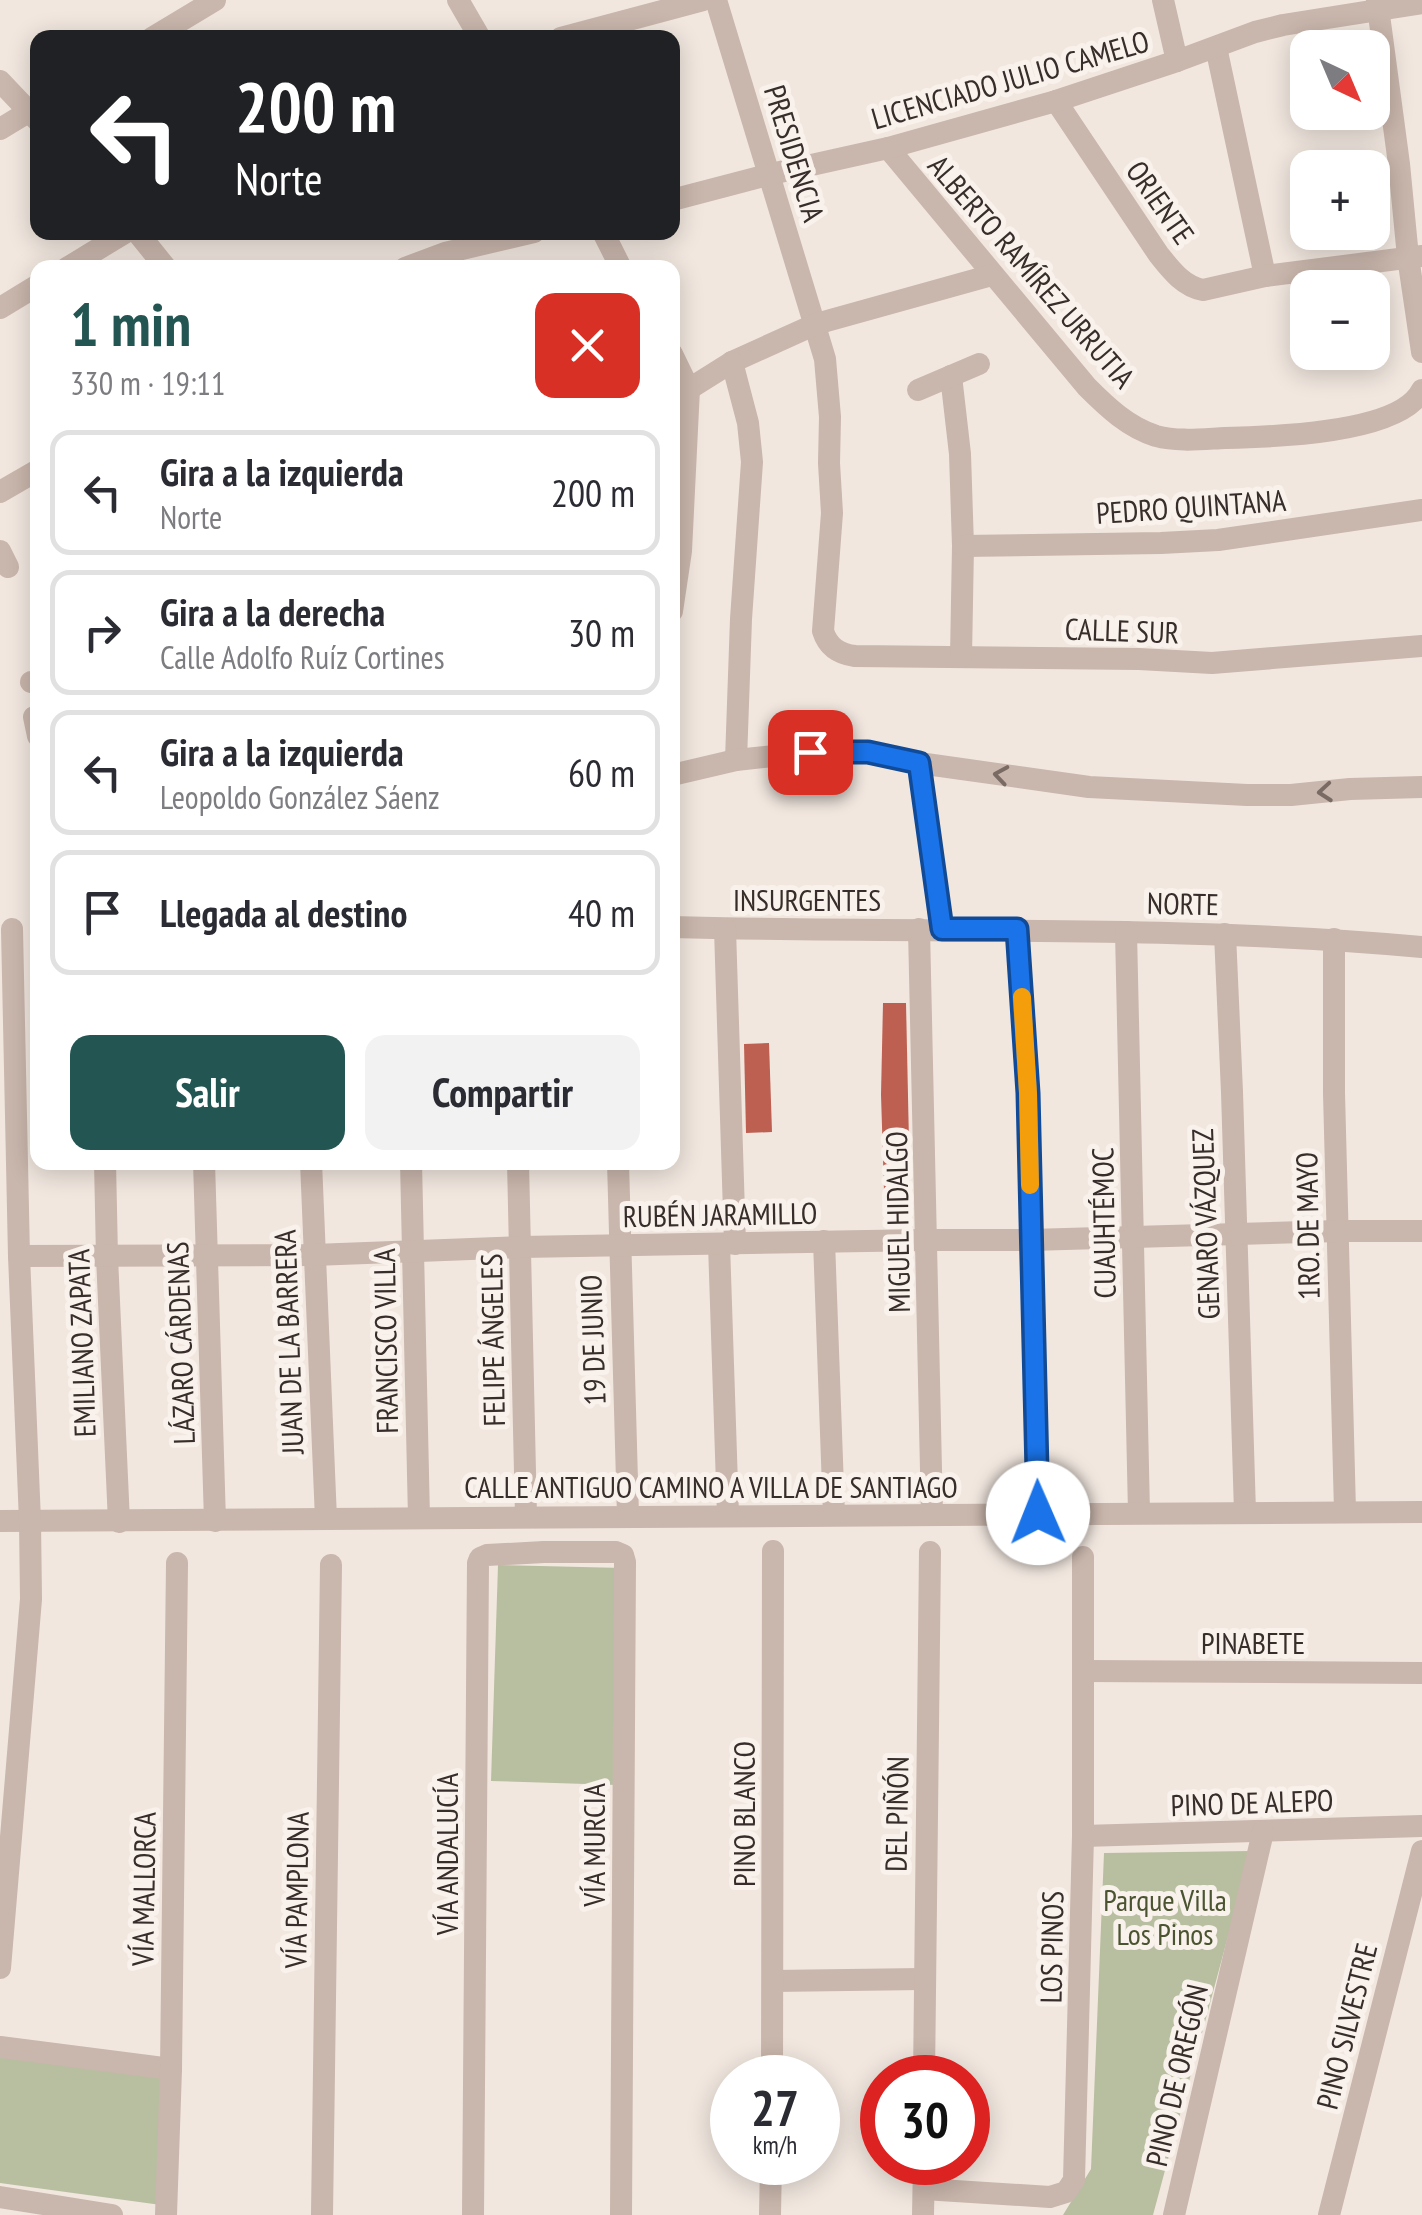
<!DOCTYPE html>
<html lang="es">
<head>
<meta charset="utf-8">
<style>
	:root { --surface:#fff; --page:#f2f2f3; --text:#2b2b33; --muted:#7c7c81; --line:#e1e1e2; --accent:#235653 }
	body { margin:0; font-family:"PT Sans Narrow",sans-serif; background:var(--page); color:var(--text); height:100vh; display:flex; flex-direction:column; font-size:38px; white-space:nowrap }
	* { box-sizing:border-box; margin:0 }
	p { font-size:32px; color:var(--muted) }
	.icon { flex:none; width:55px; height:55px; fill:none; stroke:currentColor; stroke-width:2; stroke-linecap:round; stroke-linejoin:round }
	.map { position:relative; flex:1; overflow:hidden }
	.drawer { position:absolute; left:30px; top:260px; width:650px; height:910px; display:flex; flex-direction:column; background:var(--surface); border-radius:20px; box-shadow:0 5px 25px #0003 }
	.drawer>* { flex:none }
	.hud { position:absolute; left:30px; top:30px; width:650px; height:210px; border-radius:20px; box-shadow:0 5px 25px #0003; background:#202124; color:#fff; overflow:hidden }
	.needle { width:65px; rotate:136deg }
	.controls { position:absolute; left:1290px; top:30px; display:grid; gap:20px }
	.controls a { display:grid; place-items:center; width:100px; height:100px; border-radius:20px; background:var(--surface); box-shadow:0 5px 25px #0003; font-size:50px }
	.speed { position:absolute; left:710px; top:2055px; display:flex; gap:20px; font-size:50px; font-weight:700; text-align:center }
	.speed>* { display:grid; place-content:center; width:130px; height:130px; border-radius:50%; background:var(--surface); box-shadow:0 5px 25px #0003; line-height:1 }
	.speed small { font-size:25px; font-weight:400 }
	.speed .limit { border:15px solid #d22; background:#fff; color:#111 }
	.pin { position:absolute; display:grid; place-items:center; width:85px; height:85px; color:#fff; margin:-42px; border-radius:20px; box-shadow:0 5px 15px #0006 }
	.me { position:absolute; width:110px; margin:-55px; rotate:359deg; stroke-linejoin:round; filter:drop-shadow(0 0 8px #0008) }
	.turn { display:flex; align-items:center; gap:35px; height:210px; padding:0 40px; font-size:45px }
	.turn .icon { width:130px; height:130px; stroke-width:2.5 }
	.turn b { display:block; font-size:70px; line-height:85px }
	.round { display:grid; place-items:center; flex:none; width:105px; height:105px; border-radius:20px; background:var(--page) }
	.summary { display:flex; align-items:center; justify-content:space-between; height:170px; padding:0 40px }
	h1 { font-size:60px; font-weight:800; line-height:75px; color:var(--accent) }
	.primary-button { display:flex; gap:20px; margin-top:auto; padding:20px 40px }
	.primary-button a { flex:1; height:115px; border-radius:20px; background:var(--accent); color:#fff; font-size:40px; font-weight:800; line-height:115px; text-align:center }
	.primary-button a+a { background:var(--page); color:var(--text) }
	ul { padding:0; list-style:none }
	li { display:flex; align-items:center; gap:30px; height:125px; margin:0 20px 15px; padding:0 20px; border:5px solid var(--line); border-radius:20px }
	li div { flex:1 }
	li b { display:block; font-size:38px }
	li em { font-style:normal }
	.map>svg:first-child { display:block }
	.green { fill:#b8bfa0 }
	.building { fill:#bd5f51 }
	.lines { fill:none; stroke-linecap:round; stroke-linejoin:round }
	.minor { stroke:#c9b6ac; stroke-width:22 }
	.oneway { stroke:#796b64 }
	.route-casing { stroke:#114b97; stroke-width:25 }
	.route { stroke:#1a73e8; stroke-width:18 }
	.slow { stroke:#f59e0b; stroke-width:18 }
	.labels { text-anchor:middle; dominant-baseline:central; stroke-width:10; stroke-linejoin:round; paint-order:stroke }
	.street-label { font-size:30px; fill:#372d2a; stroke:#f9f1eb }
	.park-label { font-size:30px; fill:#4b5430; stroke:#f9f1eb }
</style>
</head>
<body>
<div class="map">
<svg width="1422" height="2215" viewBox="0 0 1422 2215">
	<rect width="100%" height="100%" fill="#f1e7df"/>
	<g class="green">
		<path d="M498,1565L624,1568L617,1785L491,1781Z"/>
		<path d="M1251,1851L1153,2215H1063L1091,2169L1104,1853Z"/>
		<path d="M0,2054L167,2073L161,2205L0,2183Z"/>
	</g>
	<g class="building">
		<path d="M883,1003H906L910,1189L884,1191L881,1095Z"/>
		<path d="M769,1043L772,1132L746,1133L744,1044Z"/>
	</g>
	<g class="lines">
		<g class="minor">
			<path d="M458,0L480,38"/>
			<path d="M716,0L825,359L830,417L829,463L832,513L823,631C828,647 839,654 855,656L1139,659L1212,663L1422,646"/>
			<path d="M1163,0L1177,61"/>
			<path d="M1377,0L1399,164L1408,257L1422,352"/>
			<path d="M152,38L215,0"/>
			<path d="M561,38L703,0"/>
			<path d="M1216,47L1265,276"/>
			<path d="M0,81L38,121"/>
			<path d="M1056,101L1159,255C1171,270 1183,286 1203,290L1265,276L1422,256"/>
			<path d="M0,129L38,106"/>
			<path d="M888,148L1087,387C1108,408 1128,427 1156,436C1178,442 1203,439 1225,438C1270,437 1400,434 1422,390"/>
			<path d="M672,200L771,174L888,148L1056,101L1177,61L1255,32L1283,25L1422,3"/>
			<path d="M137,232L166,268"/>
			<path d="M603,232L621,268"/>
			<path d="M67,268L126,232"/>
			<path d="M405,268L445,253L534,232"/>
			<path d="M0,308L38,285"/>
			<path d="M672,354L689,389L732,362L816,324L992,275"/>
			<path d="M732,362L748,423L752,462L741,619L736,760"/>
			<path d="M951,376L960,454L963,546L961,657"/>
			<path d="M918,390L979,364"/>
			<path d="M0,492L38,470"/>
			<path d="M963,546L1161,543L1218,540L1422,510"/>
			<path d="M0,551L8,567"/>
			<path d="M672,611L681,551L689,389"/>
			<path d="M31,682L38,683"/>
			<path d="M34,717L38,736"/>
			<path d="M919,763L941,929"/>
			<path d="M672,775L736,760L810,752H868L919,763L1089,787L1247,795H1291L1350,789L1422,787"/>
			<path d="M672,927C923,934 1173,924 1422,947"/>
			<path d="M725,929L735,1244"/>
			<path d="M919,929L932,1515"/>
			<path d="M1017,929L1028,1093L1038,1513"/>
			<path d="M1126,932L1139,1512"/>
			<path d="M1225,934L1232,1092L1245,1512"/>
			<path d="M1334,939V1093L1345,1511"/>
			<path d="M105,1162L107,1257L119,1522"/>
			<path d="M204,1162L215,1521"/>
			<path d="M311,1162L326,1519"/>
			<path d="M411,1162L419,1518"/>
			<path d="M518,1162L526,1517"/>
			<path d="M618,1162L628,1516"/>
			<path d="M824,1241L834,1515"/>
			<path d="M719,1244L728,1515"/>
			<path d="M19,1256L314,1255L521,1247L927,1240H1031L1337,1231H1422"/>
			<path d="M0,1521L1422,1512"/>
			<path d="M1084,1671L1422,1673"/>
			<path d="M1083,1836L1422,1826"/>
			<path d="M0,1968L31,1599L30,1521L19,1256L12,929"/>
			<path d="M773,1981L923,1979"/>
			<path d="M0,2047L171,2069"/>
			<path d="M772,2078L773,1551"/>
			<path d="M924,2078L930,1552"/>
			<path d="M924,2189L1050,2197L1066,2192L1074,2180L1083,1836V1557"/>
			<path d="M0,2197L112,2215"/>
			<path d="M166,2215L171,2069L177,1563"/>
			<path d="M322,2215L331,1565"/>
			<path d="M473,2215L478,1563L480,1558L487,1555L544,1552H616L623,1555L625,1562L621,2215"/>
			<path d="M770,2215L771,2162"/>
			<path d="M923,2215L924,2162"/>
			<path d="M1174,2215L1263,1832"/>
			<path d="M1329,2215L1422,1851"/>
		</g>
	</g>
	<defs><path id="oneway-chevron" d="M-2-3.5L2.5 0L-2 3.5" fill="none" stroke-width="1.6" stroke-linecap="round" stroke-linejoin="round" transform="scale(2.5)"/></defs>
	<g class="oneway">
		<use href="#oneway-chevron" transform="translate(1001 775) rotate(-171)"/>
		<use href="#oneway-chevron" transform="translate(1325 792) rotate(175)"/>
	</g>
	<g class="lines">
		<g class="route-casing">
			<path id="route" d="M810,752H868L919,763L942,929H1017L1028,1093L1038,1513"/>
		</g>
		<use href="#route" class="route"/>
		<path class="slow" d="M1022,997L1028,1093L1030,1185"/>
	</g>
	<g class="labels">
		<g class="street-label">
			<text transform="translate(1010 79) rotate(-16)">LICENCIADO JULIO CAMELO</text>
			<text transform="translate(795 153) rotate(73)">PRESIDENCIA</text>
			<text transform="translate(1161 202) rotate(55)">ORIENTE</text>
			<text transform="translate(1032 271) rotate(49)">ALBERTO RAMÍREZ URRUTIA</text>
			<text transform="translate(1191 506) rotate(-4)">PEDRO QUINTANA</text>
			<text transform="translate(1122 630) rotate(2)">CALLE SUR</text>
			<text x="807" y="899">INSURGENTES</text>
			<text transform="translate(1183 903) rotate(1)">NORTE</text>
			<text transform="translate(720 1214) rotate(-1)">RUBÉN JARAMILLO</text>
			<text transform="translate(897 1222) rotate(-91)">MIGUEL HIDALGO</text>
			<text transform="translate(1103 1223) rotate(-91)">CUAUHTÉMOC</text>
			<text transform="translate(1205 1224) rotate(-92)">GENARO VÁZQUEZ</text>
			<text transform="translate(1307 1226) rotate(-91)">1RO. DE MAYO</text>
			<text transform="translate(492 1340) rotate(-91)">FELIPE ÁNGELES</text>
			<text transform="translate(592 1340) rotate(-92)">19 DE JUNIO</text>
			<text transform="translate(385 1341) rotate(-91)">FRANCISCO VILLA</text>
			<text transform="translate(288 1342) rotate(-92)">JUAN DE LA BARRERA</text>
			<text transform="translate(81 1343) rotate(-92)">EMILIANO ZAPATA</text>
			<text transform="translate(180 1343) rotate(-92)">LÁZARO CÁRDENAS</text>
			<text x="711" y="1486">CALLE ANTIGUO CAMINO A VILLA DE SANTIAGO</text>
			<text x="1253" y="1642">PINABETE</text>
			<text transform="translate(1252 1802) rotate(-2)">PINO DE ALEPO</text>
			<text transform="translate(743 1814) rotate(-90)">PINO BLANCO</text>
			<text transform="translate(896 1814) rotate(-89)">DEL PIÑÓN</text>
			<text transform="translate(593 1845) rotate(-90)">VÍA MURCIA</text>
			<text transform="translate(446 1854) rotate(-90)">VÍA ANDALUCÍA</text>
			<text transform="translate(143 1889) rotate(-89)">VÍA MALLORCA</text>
			<text transform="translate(296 1890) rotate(-89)">VÍA PAMPLONA</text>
			<text transform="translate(1051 1947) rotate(-89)">LOS PINOS</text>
			<text transform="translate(1346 2026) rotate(-76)">PINO SILVESTRE</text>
			<text transform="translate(1176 2075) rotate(-77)">PINO DE OREGÓN</text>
		</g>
		<g class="park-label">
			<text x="1165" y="1899">Parque Villa<tspan x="1165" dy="34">Los Pinos</tspan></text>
		</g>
	</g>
</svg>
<div class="controls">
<a><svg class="needle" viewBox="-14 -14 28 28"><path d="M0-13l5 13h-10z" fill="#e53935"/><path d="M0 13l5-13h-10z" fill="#7c7c81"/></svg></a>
<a>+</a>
<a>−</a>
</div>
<div class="speed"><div>27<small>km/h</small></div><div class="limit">30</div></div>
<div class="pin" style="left:810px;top:752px;background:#d93025"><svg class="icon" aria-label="arrive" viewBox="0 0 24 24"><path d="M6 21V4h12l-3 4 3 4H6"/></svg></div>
<svg class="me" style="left:1038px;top:1513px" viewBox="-20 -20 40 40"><circle r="19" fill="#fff"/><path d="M0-13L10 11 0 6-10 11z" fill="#1a73e8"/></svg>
<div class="hud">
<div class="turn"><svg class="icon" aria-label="left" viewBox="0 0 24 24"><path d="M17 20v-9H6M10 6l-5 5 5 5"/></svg><div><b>200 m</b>Norte</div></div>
</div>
<section class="drawer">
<div class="summary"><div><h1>1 min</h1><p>330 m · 19:11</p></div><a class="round" style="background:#d93025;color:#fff"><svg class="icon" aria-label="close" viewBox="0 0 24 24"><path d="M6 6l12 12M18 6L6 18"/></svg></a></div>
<ul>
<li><svg class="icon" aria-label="left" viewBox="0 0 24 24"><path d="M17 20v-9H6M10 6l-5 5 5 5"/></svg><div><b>Gira a la izquierda</b><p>Norte</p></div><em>200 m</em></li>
<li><svg class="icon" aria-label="right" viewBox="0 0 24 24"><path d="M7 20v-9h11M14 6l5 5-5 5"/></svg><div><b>Gira a la derecha</b><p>Calle Adolfo Ruíz Cortines</p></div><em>30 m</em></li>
<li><svg class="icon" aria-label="left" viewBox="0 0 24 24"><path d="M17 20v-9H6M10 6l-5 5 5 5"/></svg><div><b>Gira a la izquierda</b><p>Leopoldo González Sáenz</p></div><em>60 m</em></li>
<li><svg class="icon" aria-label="arrive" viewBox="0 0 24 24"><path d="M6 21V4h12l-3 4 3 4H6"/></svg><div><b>Llegada al destino</b></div><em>40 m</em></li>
</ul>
<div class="primary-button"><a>Salir</a><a>Compartir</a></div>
</section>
</div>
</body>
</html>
